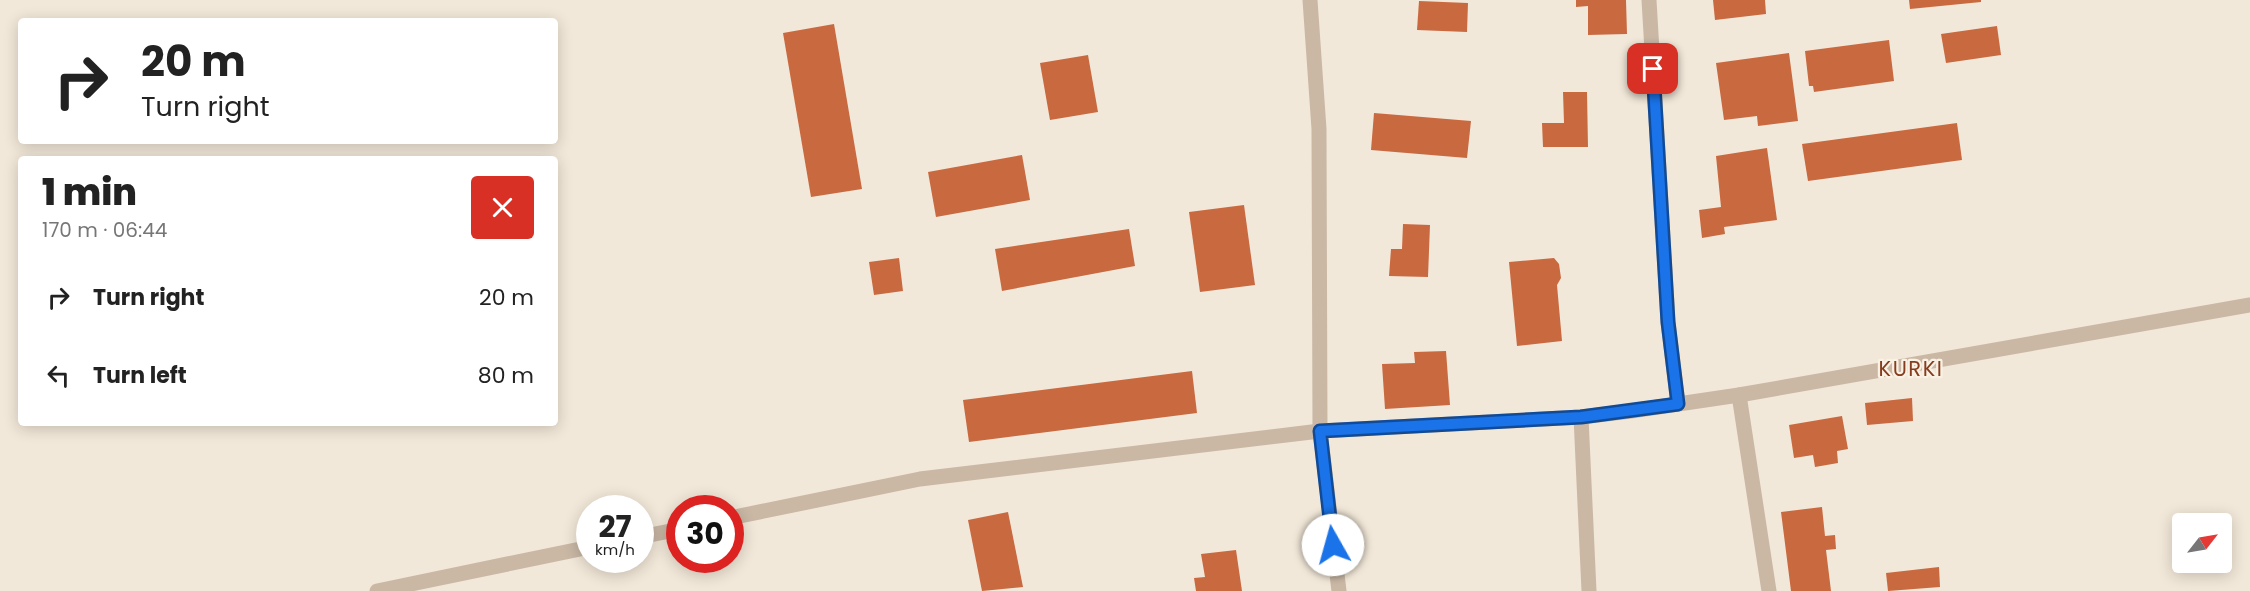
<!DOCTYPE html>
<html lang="en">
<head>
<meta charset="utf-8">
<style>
	:root { --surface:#fff; --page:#f6f6f6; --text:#222; --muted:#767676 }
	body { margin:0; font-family:Poppins,sans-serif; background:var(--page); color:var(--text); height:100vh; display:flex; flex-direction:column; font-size:22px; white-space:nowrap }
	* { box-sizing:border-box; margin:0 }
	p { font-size:20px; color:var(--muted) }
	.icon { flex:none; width:33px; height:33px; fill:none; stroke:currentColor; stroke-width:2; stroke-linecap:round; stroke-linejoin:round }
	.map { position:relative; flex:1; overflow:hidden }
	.drawer { position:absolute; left:18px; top:156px; width:540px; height:270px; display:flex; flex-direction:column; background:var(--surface); border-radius:6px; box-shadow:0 3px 15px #0003 }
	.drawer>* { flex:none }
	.top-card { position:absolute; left:18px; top:18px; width:540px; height:126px; border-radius:6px; box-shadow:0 3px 15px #0003; background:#fff; color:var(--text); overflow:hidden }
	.needle { width:39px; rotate:59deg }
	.buttons { position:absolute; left:2172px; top:513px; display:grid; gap:12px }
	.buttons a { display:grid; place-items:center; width:60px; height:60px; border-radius:6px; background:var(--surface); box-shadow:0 3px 15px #0003; font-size:30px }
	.speed { position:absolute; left:576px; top:495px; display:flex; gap:12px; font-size:30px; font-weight:700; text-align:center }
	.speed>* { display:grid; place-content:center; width:78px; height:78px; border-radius:50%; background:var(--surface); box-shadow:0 3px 15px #0003; line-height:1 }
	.speed small { font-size:15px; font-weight:400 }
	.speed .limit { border:9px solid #d22; background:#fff; color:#111 }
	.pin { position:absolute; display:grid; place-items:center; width:51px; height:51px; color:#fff; margin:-26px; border-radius:12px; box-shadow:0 3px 9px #0006 }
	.me { position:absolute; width:66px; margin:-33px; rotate:353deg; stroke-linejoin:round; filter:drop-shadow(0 0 4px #0008) }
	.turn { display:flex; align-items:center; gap:21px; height:126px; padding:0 24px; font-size:27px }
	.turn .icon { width:78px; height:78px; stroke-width:2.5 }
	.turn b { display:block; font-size:42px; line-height:51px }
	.round { display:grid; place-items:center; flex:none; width:63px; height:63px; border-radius:6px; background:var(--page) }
	.head { display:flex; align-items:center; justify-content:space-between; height:102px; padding:0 24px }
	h1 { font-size:36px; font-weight:800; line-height:45px }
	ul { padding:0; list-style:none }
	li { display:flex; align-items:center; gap:18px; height:78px; padding:0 24px }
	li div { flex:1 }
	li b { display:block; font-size:22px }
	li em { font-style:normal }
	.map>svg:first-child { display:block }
	.building { fill:#c96940 }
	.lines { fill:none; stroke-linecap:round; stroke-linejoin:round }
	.minor { stroke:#cab8a5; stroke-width:15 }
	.tertiary { stroke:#cab8a5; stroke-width:15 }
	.route-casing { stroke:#114b97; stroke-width:15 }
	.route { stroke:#1a73e8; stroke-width:10 }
	.labels { text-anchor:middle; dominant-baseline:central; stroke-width:4.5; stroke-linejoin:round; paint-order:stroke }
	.quarter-label { font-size:21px; letter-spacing:1.5px; fill:#863c1e; stroke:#faf1e5 }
</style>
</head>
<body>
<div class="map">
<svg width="2250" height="591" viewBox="0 0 2250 591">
	<rect width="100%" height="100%" fill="#f2e8d9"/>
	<g class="building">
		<path d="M1576,0H1626L1627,34L1588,35V6L1576,7Z"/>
		<path d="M1713,0H1765L1766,14L1715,20Z"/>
		<path d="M1909,0H1981V2L1910,9Z"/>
		<path d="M1419,1L1468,3L1467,32L1417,30Z"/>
		<path d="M834,24L862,189L811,197L783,33Z"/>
		<path d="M1997,26L2001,55L1946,63L1941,34Z"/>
		<path d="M1889,40L1894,81L1814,92L1813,86H1809L1805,51Z"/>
		<path d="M1789,53L1798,121L1758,126L1757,116L1724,120L1716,63Z"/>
		<path d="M1088,55L1098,112L1050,120L1040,63Z"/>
		<path d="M1563,92H1587L1588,147H1543L1542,123H1564Z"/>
		<path d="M1374,113L1471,121L1467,158L1371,150Z"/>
		<path d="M1957,123L1962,160L1808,181L1802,144Z"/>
		<path d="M1767,148L1777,220L1724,227L1725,234L1702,238L1699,210L1721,207L1716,156Z"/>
		<path d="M1022,155L1030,200L936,217L928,172Z"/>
		<path d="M1244,205L1255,285L1200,292L1189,212Z"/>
		<path d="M1403,224L1430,225L1428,277L1389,276L1391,249H1402Z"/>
		<path d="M1129,229L1135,266L1002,291L995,249Z"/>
		<path d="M899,258L903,291L874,295L869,262Z"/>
		<path d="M1554,258L1559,264L1561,278L1557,285L1562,341L1517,346L1509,262Z"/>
		<path d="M1446,351L1450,405L1385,409L1382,364L1415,363L1414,352Z"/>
		<path d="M1192,371L1197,413L969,442L963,400Z"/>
		<path d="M1912,398L1913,421L1867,425L1865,403Z"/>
		<path d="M1842,416L1848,449L1837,451L1838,463L1815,467L1813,455L1794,458L1789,425Z"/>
		<path d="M1822,507L1825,536L1835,535L1836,549L1826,550L1831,591H1791L1781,512Z"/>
		<path d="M1008,512L1023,587L982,591L968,520Z"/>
		<path d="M1236,550L1242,591H1196L1194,578L1205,577L1201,554Z"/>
		<path d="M1939,567L1940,587L1888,591L1886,573Z"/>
	</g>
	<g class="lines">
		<g class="minor">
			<path d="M1310,0L1319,129L1320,431L1339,591"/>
			<path d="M1649,0L1668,322L1678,404"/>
			<path d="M1739,395L1769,591"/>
			<path d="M1581,417L1589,591"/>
		</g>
		<g class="tertiary">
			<path d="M730,518L920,479L1320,431L1581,417L1631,411L1739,395L2250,305"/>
			<path d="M640,537L680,529"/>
			<path d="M377,591L590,547"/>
		</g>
	</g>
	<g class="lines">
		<g class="route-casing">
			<path id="route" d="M1333,545L1320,431L1581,417L1678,404L1668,322L1653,69"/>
		</g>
		<use href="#route" class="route"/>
	</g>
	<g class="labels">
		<g class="quarter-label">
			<text x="1911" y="368">KURKI</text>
		</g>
	</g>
</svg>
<div class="buttons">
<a><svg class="needle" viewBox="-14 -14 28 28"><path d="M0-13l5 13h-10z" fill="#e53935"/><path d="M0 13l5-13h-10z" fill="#767676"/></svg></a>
</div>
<div class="speed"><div>27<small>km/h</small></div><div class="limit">30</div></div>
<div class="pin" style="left:1653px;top:69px;background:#d93025"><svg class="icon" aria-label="arrive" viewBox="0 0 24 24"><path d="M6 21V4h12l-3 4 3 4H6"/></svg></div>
<svg class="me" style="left:1333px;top:545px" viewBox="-20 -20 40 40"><circle r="19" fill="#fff"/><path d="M0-13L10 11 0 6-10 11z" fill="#1a73e8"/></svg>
<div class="top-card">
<div class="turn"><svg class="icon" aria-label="right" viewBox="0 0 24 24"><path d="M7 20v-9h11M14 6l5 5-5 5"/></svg><div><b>20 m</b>Turn right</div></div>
</div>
<section class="drawer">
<div class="head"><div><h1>1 min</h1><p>170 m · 06:44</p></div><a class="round" style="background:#d93025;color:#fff"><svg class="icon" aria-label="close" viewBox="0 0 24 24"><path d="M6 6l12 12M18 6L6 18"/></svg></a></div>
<ul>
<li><svg class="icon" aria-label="right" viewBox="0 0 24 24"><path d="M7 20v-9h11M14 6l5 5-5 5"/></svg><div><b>Turn right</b></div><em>20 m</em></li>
<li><svg class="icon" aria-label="left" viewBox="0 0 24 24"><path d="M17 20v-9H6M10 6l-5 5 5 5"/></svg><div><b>Turn left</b></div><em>80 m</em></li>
</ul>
</section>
</div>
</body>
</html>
